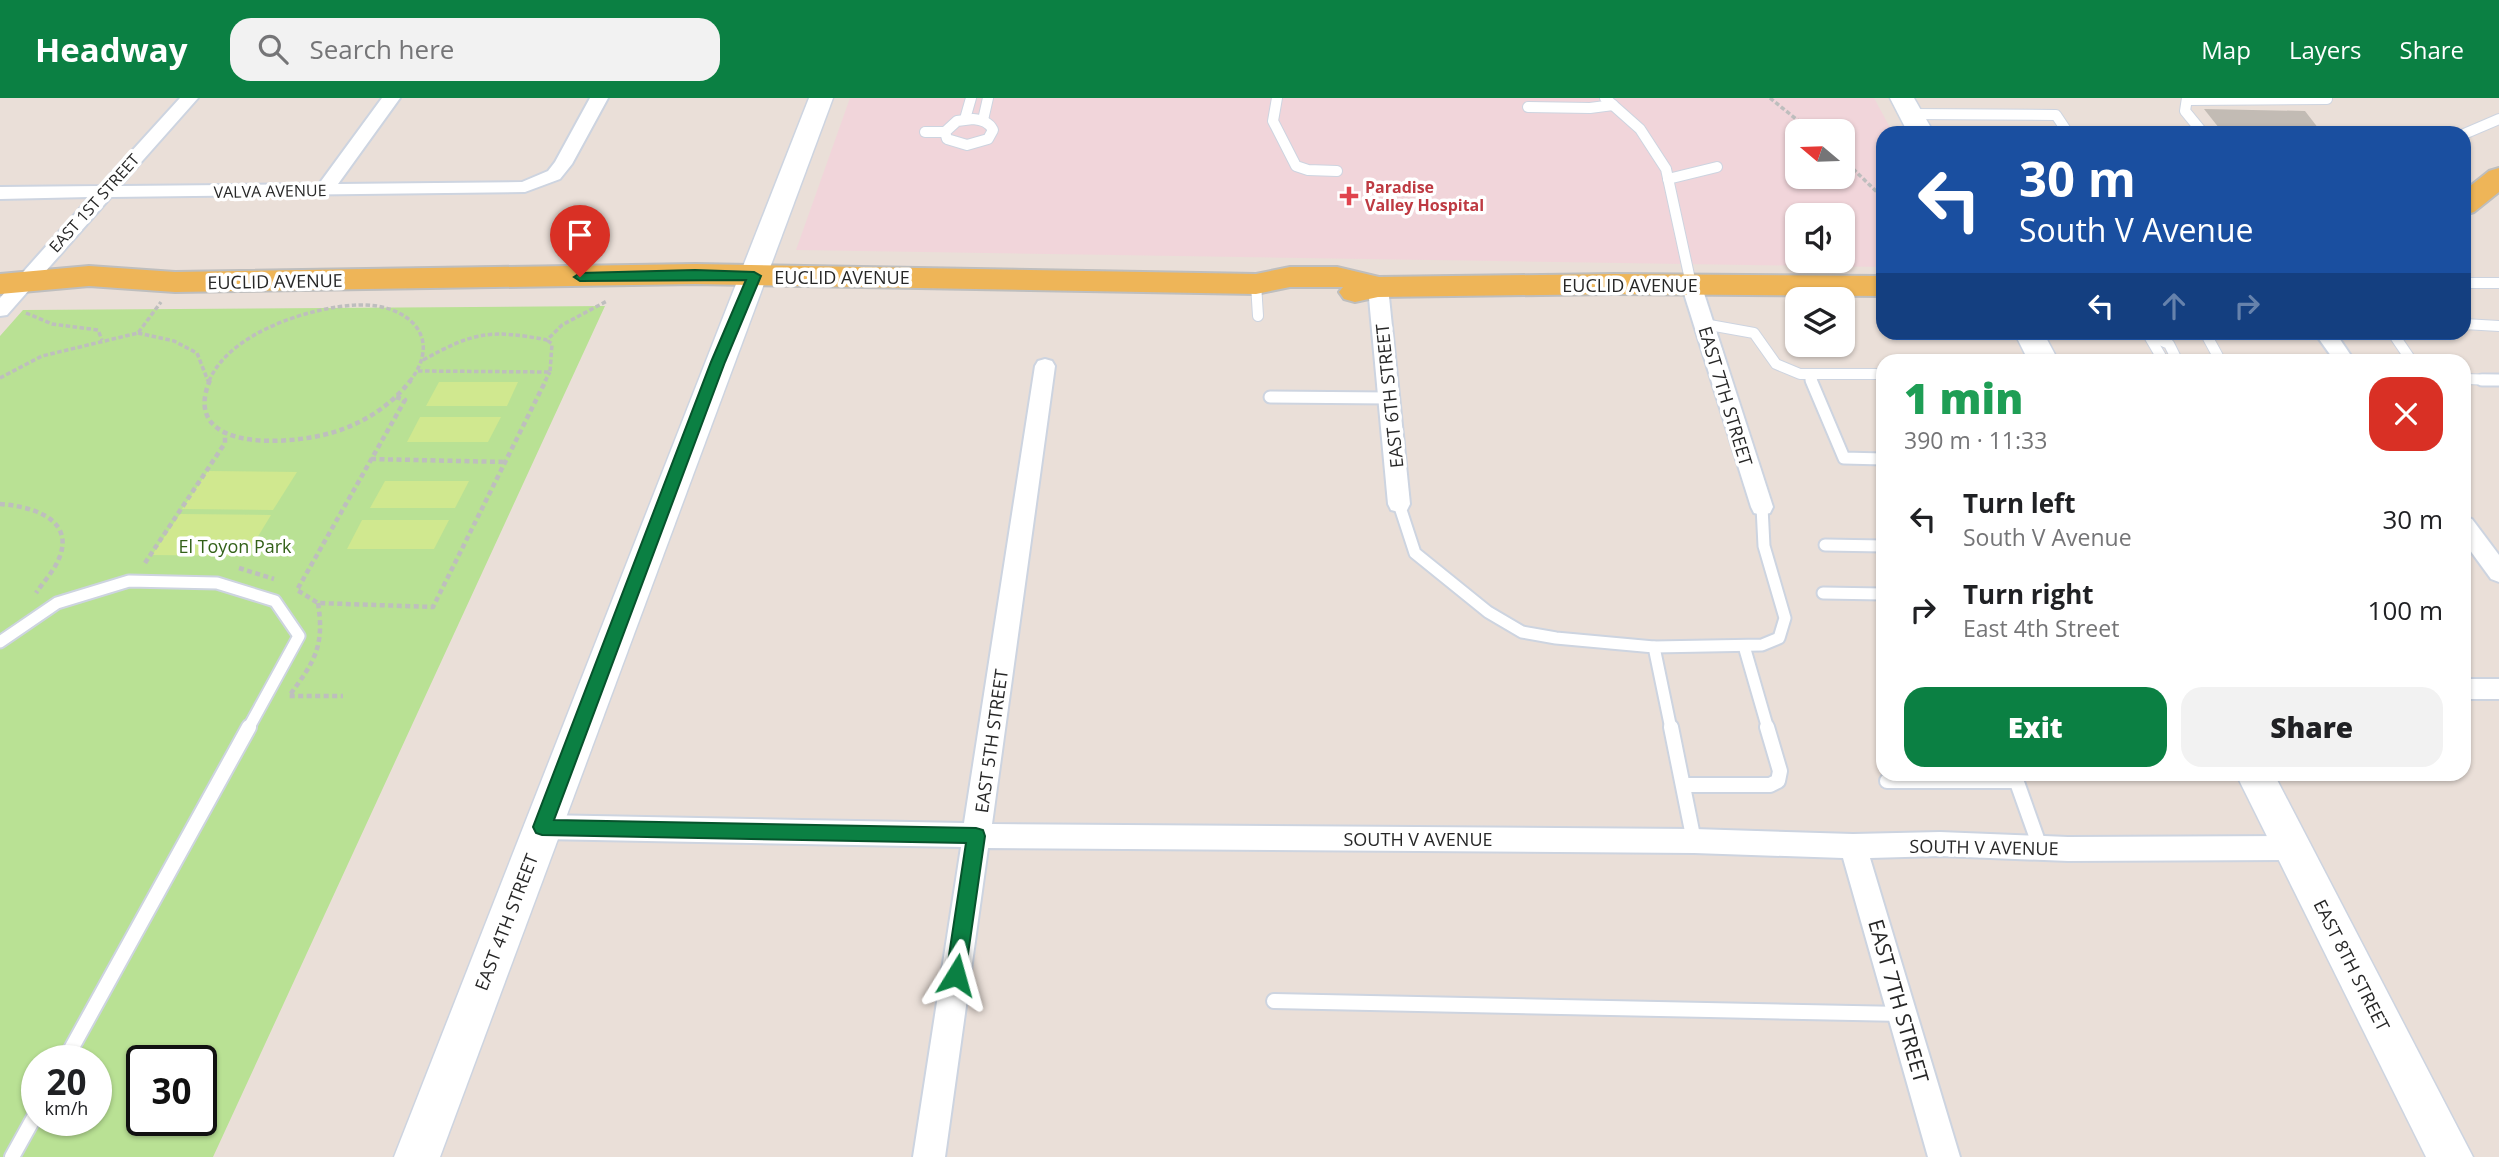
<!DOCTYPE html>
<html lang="en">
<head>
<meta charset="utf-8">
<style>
	:root { --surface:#fff; --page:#f2f2f2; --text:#202124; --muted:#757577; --accent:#0b8043 }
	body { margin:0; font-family:"Open Sans",sans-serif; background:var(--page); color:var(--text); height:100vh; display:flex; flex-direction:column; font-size:26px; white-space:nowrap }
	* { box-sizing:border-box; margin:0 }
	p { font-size:23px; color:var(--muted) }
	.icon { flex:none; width:38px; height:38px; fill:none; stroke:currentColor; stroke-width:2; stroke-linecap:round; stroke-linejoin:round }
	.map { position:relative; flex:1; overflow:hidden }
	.side { position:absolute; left:1876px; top:256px; width:595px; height:427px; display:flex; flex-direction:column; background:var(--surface); border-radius:21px; box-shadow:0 2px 5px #0004 }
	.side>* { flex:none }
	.top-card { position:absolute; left:1876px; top:28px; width:595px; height:214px; border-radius:21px; box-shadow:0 2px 5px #0004; background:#1a4fa0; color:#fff; overflow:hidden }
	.needle { width:46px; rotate:289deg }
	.buttons { position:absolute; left:1785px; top:21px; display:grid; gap:14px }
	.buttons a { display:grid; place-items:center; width:70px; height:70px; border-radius:14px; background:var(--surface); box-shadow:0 2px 5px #0004; font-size:35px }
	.speed { position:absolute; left:21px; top:947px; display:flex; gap:14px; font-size:35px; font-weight:700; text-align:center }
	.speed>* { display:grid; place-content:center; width:91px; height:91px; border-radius:50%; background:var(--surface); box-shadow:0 2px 5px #0004; line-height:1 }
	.speed small { font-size:18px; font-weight:400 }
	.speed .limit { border:4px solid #111; border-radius:10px; background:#fff; color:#111 }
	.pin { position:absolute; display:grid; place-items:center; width:60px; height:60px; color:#fff; margin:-72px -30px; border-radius:50% 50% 50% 0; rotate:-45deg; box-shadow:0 0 7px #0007 }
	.pin .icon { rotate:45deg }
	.me { position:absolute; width:77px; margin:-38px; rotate:8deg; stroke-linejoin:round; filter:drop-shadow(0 0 5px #0008) }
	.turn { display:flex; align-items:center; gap:24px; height:147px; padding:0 28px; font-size:32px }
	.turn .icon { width:91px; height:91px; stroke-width:2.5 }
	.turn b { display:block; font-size:49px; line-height:60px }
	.lanes { display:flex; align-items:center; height:66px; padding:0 28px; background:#0003; justify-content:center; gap:35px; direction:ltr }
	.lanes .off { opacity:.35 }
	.round { display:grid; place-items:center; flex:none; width:74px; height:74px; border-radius:21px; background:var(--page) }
	.summary { display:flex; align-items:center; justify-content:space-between; height:119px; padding:0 28px }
	h1 { font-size:42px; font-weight:800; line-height:52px; color:#1e9e55 }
	.button { display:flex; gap:14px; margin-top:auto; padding:14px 28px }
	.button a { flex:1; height:80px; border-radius:21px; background:var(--accent); color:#fff; font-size:28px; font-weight:800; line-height:80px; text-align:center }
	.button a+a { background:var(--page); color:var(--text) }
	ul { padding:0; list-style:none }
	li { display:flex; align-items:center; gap:21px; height:91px; padding:0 28px }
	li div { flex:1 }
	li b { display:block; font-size:26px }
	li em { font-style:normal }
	header { display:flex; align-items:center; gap:42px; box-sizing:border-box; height:98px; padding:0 35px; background:var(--accent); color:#fff }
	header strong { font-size:33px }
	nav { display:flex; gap:38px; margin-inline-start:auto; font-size:24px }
	.search { width:490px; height:63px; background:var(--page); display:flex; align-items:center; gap:18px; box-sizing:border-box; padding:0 24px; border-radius:21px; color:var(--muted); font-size:26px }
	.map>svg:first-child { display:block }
	.medical { fill:#f1d5da; fill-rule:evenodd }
	.green { fill:#b9e194; fill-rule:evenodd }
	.pitch { fill:#d0e88f }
	.building { fill:#c2bbb4 }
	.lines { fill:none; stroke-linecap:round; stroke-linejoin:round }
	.lane-far2-casing { stroke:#cdd4e0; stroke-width:12 }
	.lane-far1-casing { stroke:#cdd4e0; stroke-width:15 }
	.lane-casing { stroke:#cdd4e0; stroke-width:18 }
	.street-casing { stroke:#cdd4e0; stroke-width:4 }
	.secondary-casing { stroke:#cdd4e0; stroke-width:3 }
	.primary-casing { stroke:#bebebe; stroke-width:4 }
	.path-far1 { stroke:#bebebe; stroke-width:3.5; stroke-dasharray:4.5 2.5; stroke-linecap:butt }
	.path { stroke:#bebebe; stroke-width:4.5; stroke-dasharray:5 3.5; stroke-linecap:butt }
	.lane-far2 { stroke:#fff; stroke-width:10 }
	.lane-far1 { stroke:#fff; stroke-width:11 }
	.lane { stroke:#fff; stroke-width:14 }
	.street { fill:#fff; fill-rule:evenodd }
	.secondary { fill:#fff; fill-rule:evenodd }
	.primary { fill:#eeb558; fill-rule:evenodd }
	.route { fill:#0b8043; stroke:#07532c; stroke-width:2 }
	.health-dot { fill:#e0444e; stroke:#fff; stroke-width:2.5 }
	.labels { text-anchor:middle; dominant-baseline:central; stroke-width:7; stroke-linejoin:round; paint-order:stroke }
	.far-health-label { font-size:16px; font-weight:bold; fill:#be3a42; stroke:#fff; text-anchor:start }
	.far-street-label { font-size:16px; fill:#272727; stroke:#fff }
	.street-label { font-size:18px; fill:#272727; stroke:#fff }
	.park-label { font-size:18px; fill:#336119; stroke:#fff }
	.near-street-label { font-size:21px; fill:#272727; stroke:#fff }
</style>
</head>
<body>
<header>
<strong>Headway</strong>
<div class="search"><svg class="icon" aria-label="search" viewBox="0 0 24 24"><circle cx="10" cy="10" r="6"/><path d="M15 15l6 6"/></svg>Search here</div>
<nav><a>Map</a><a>Layers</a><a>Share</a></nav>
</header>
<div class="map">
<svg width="2499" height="1059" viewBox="0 0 2499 1059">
	<rect width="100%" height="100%" fill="#eadfd8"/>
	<path class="medical" d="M850,0H1874L1893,35H1883V169L796,152ZM1797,33H1843V79H1797ZM1797,117H1843V163H1797Z"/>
	<path class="green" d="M605,208L213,1059H0V238L23,212ZM37,962H96V1022H37ZM142,962H201V1022H142Z"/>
	<g class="pitch">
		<path d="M439,284H518L507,308H426Z"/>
		<path d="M420,319H501L488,344H407Z"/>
		<path d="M208,373L297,374L273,412L182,411Z"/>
		<path d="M385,383H469L455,410H370Z"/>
		<path d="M180,416L271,417L246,458L152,457Z"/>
		<path d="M362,422H449L434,451H347Z"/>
	</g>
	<path class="building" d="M2204,11L2305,13L2322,35H2223Z"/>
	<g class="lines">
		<g class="lane-far2-casing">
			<g id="lane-far2">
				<path d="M1277,0L1273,23L1296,68L1308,72L1337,73"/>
				<path d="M1605,0L1640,31L1666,71L1691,186"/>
				<path d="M2187,0L2185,13L2203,35"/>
				<path d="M2187,2L2327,1"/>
				<path d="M1528,9L1590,10L1613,7"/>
				<path d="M1910,16L2056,17L2068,35"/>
				<path d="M965,21L971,0"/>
				<path d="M973,21C982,22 989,24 993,32L988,41L967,47L947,41L945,34L957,23Z"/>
				<path d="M983,22L988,0"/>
				<path d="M925,34H945"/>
				<path d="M2464,36L2499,21"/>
				<path d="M1668,81L1717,69"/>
				<path d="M2464,185H2499"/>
				<path d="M1256,186L1258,218"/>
				<path d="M1704,226L1754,235L1776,266L1800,276H1883"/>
				<path d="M2464,226L2499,228"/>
				<path d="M2396,234L2394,237L2411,262"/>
				<path d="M2148,237L2169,246L2177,262"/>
				<path d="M2149,238L2163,262"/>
				<path d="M2208,240L2220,262"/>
				<path d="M1809,276L1812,283"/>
				<path d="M2464,281L2499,282"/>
			</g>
		</g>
		<g class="lane-far1-casing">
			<g id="lane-far1">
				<path d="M1811,282L1844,360L1883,361"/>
				<path d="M2482,282H2499"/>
				<path d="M1270,299L1389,300"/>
				<path d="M1399,406L1415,455L1488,514L1522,534L1556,540L1654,549L1671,631"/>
				<path d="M1825,447L1883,448"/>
				<path d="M1823,495L1883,496"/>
				<path d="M0,544L57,505L129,483L217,485L275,503L299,538L248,631"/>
				<path d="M1744,548L1768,631"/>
				<path d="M1654,549L1762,547L1779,540L1785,520L1764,448L1762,409"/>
			</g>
		</g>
		<g class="lane-casing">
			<g id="lane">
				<path d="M1671,629L1694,743"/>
				<path d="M2014,676L2040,749"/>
				<path d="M1887,683H2016"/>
				<path d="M1684,687H1770L1778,683L1780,673L1767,629"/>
				<path d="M1274,903L1903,916"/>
				<path d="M65,962L249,629"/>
				<path d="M12,1059L37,1014"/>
			</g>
		</g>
		<g class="street-casing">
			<g id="street">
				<path d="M180,0H198L120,88L319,86L382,0H400L338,86L522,84L548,73L555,64L590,0H608L572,66L560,81L525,94L111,99L7,217L0,218V200L90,99L0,101V89L100,88Z"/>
				<path d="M1691,180L1698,182L1701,186L1773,409L1770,415L1762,417L1754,415L1751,409L1681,186L1684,182Z"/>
				<path d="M1378,183L1385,185L1388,189L1410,406L1407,412L1399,414L1391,412L1388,406L1368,189L1371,185Z"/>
				<path d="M2314,234H2335L2354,262H2334Z"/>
				<path d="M1045,261L1052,263L1055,268L992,726L1694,731L1853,736L1940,734L2068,739L2293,738L2303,741L2307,750L2303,759L2293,762L2068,763L1940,758L1870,760L1960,1059H1928L1843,760L1694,755L988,750L945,1059H913L961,749L542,741L532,737L528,729L532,721L542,717L964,725L1035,268L1038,263Z"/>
				<path d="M2464,418L2472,421L2499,457V484L2491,481L2464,444Z"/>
				<rect x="2464" y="581" width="35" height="20"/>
			</g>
		</g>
		<g class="secondary-casing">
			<g id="secondary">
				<path d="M809,0H833L440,1059H394Z"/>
				<path d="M1890,0H1914L1934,35H1908Z"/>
				<path d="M2014,234H2043L2058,262H2028Z"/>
				<path d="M2236,676H2274L2473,1059H2426Z"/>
			</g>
		</g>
		<g class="primary-casing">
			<g id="primary">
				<path d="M2499,70V94L2474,114L2464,117V93L2489,73Z"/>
				<path d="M695,166L1256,176L1290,169H1337L1379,179L1614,176L1883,178V198L1614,196L1378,199L1355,204L1344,201L1339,194L1343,189H1290L1256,196L695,186L175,194L89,188L0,196V176L89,168L175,174Z"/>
			</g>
		</g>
		<g class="path-far1">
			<path d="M1770,0L1811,33"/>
			<path d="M1843,61L1883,100"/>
			<path d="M26,215L52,226L98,232L102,242"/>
			<path d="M138,235L174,243L197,255L208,283"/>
			<path d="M423,262C474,234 490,231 547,242L562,227L607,203"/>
			<path d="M418,273L550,274L552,246L547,242"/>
			<path d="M0,280L42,258L138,235L161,204"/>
			<path d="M209,283C229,235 309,209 358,207C405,205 445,237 410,283"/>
			<path d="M545,283L550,274"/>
		</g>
		<g class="path">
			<path d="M210,282C177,359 303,347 343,331C370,321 393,305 411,282"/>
			<path d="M396,299L405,302L297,492L318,505L433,509L546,282"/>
			<path d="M371,361L505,364"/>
			<path d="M0,406C28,408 74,419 60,458C55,472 44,483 36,495"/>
			<path d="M145,465L225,345V336"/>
			<path d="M239,470L274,481"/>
			<path d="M318,505C325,549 314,564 289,598H343"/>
		</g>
		<use href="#lane-far2" class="lane-far2"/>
		<use href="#lane-far1" class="lane-far1"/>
		<use href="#lane" class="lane"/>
		<use href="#street" class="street"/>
		<use href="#secondary" class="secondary"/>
		<use href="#primary" class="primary"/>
	</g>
	<path class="route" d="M695,172L754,174L761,178L725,264L554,722L976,730L983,732L985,738L965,877L963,884L956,886L949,884L946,877L966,745L542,737L536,735L533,729L711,264L746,182L580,183L574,179L580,175Z"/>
	<path class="health-dot" d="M1345.5 87.5h7v7h7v7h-7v7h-7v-7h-7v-7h7z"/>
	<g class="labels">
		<g class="far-health-label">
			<text x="1365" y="89">Paradise<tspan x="1365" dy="18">Valley Hospital</tspan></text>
		</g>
		<g class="far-street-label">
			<text transform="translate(270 93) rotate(-1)">VALVA AVENUE</text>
			<text transform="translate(94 105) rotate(-48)">EAST 1ST STREET</text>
		</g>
		<g class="street-label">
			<text x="842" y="179">EUCLID AVENUE</text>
			<text transform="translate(275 183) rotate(-1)">EUCLID AVENUE</text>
			<text x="1630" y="187">EUCLID AVENUE</text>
			<text transform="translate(1389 298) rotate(-96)">EAST 6TH STREET</text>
			<text transform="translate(1726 298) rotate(73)">EAST 7TH STREET</text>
			<text transform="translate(991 643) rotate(-82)">EAST 5TH STREET</text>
			<text x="1418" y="741">SOUTH V AVENUE</text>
			<text transform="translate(1984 749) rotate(1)">SOUTH V AVENUE</text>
			<text transform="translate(506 824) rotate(-69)">EAST 4TH STREET</text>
			<text transform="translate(2352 867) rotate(63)">EAST 8TH STREET</text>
		</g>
		<g class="park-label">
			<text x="235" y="448">El Toyon Park</text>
		</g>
		<g class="near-street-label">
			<text transform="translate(1899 903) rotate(74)">EAST 7TH STREET</text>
		</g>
	</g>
</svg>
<div class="buttons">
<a><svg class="needle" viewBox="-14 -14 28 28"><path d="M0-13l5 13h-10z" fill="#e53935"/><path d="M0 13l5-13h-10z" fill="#757577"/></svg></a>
<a><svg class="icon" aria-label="sound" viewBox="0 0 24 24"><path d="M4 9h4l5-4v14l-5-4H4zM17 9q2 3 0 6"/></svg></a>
<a><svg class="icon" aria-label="layers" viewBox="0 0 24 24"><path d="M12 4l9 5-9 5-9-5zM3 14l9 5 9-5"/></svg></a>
</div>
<div class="speed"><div>20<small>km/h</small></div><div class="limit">30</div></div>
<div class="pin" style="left:580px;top:179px;background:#d93025"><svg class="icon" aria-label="arrive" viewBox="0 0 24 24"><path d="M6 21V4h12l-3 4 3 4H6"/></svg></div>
<svg class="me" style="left:956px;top:877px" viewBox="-20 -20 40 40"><path d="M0-17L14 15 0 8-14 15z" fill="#0b8043" stroke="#fff" stroke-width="4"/></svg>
<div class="top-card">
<div class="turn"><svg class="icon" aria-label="left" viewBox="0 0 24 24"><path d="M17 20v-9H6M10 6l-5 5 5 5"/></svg><div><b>30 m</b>South V Avenue</div></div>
<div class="lanes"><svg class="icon" aria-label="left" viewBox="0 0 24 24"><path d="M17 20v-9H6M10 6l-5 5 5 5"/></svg><svg class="icon off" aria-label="ahead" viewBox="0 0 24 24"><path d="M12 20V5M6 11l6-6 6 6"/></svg><svg class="icon off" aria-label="right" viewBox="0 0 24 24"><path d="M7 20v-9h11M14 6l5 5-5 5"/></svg></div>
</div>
<section class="side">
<div class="summary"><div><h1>1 min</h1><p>390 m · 11:33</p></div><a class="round" style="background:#d93025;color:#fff"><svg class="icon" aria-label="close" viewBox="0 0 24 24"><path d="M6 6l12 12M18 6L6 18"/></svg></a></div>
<ul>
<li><svg class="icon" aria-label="left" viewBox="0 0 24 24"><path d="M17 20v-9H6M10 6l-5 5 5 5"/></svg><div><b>Turn left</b><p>South V Avenue</p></div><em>30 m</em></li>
<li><svg class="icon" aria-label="right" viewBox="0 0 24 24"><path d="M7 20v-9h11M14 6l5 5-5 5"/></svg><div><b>Turn right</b><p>East 4th Street</p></div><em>100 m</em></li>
</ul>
<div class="button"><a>Exit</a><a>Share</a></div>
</section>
</div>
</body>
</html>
